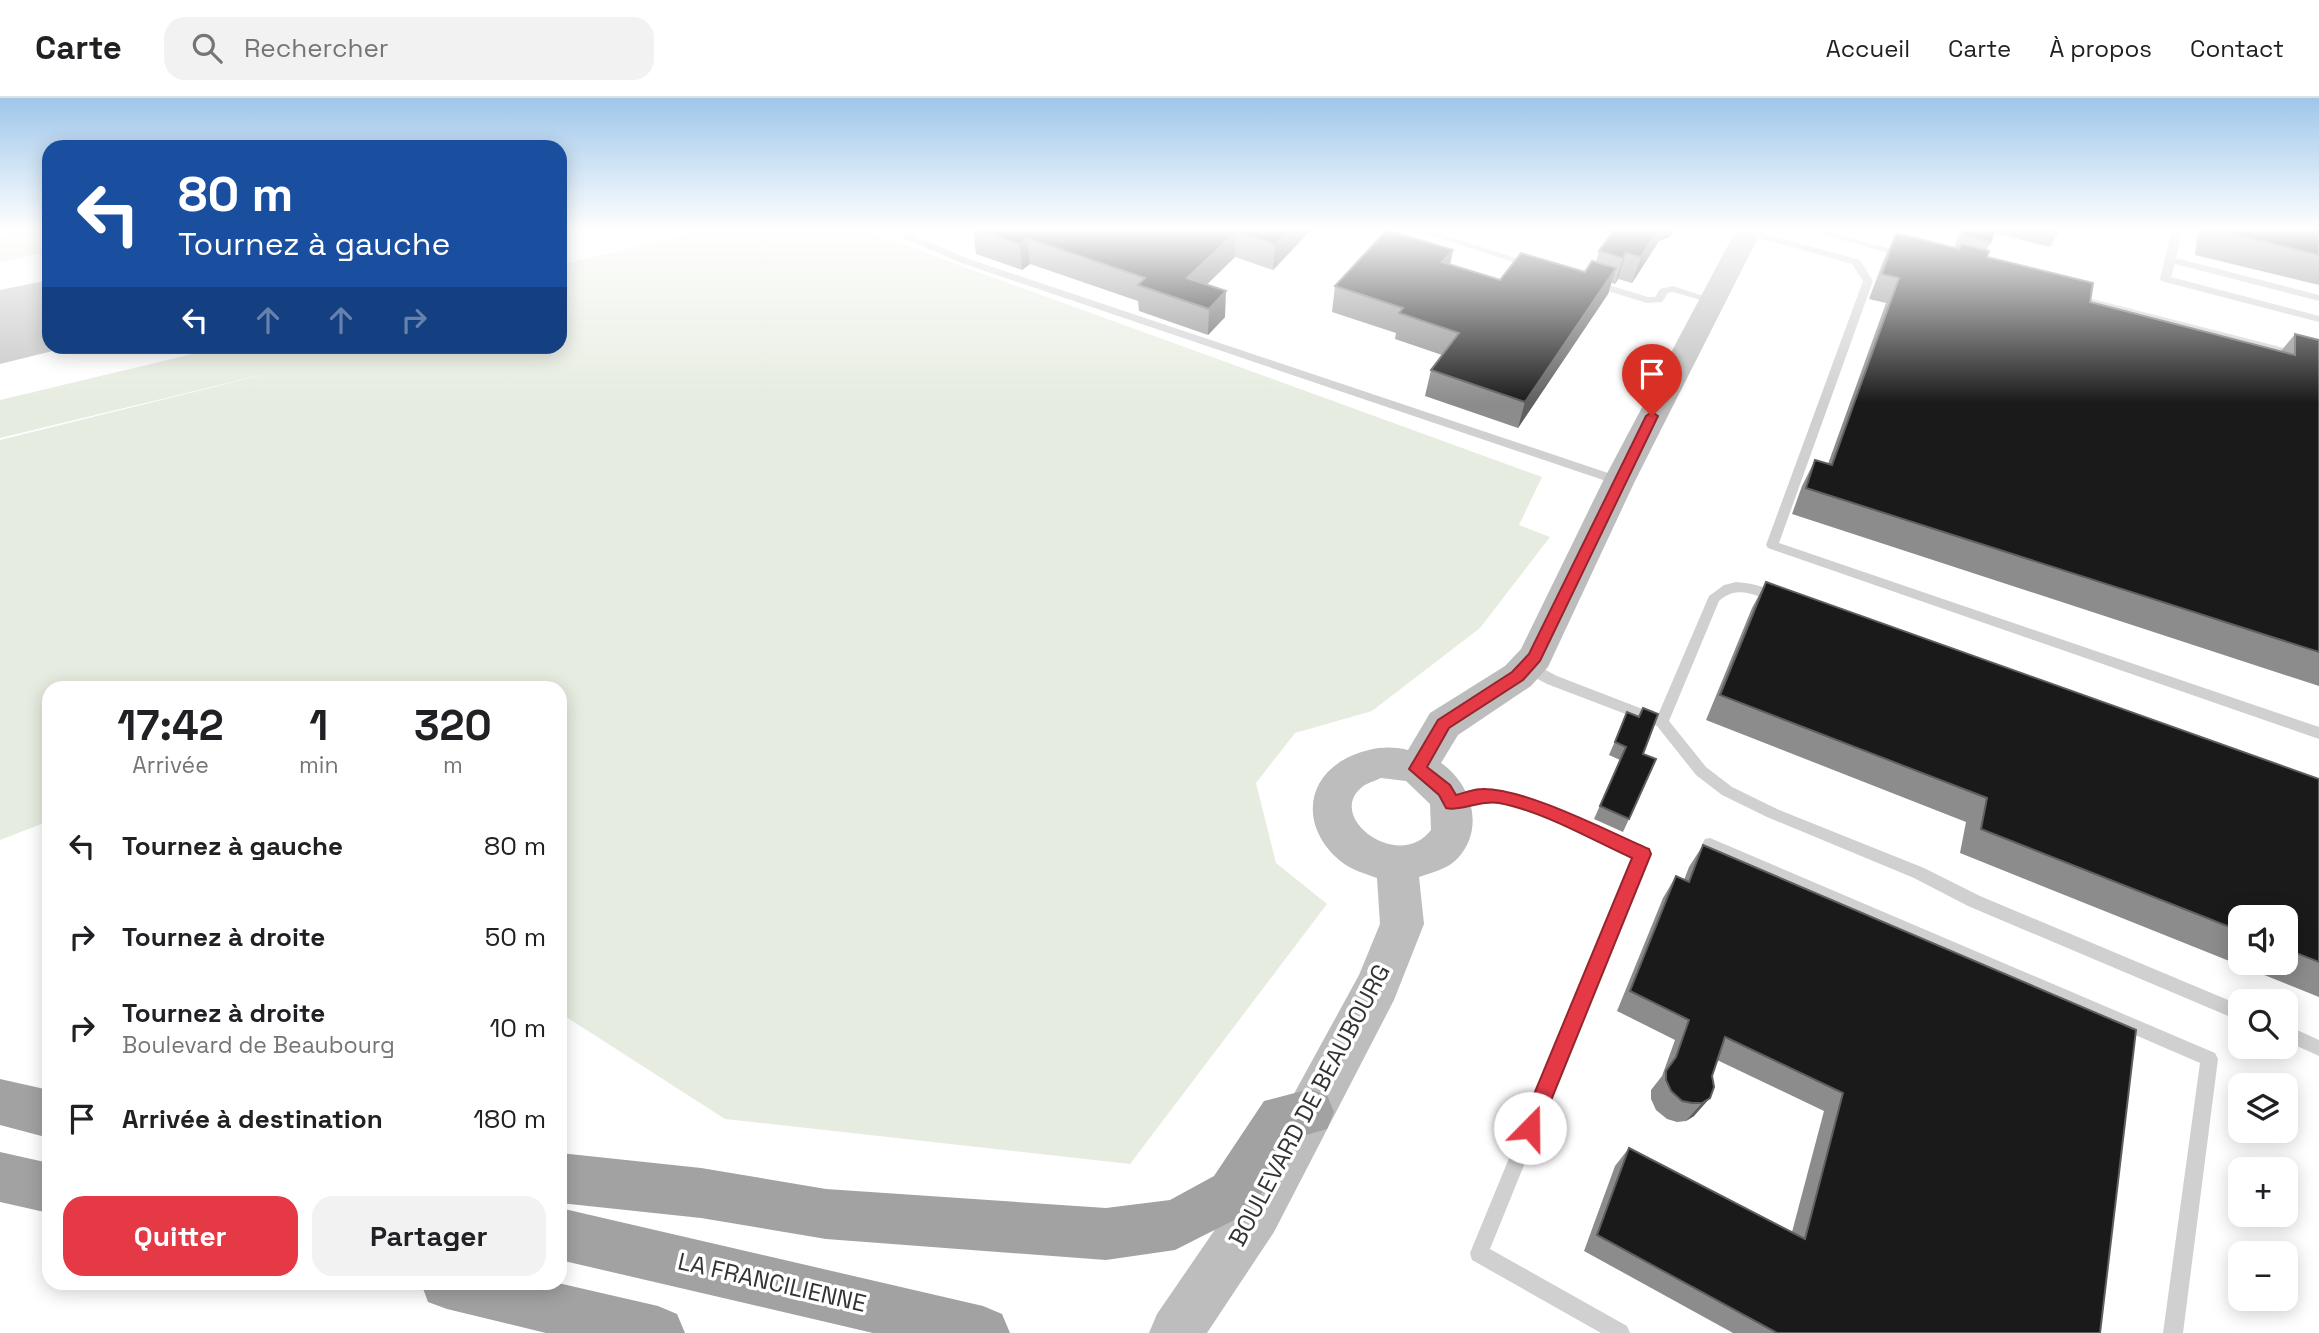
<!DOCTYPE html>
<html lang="fr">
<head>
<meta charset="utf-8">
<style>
	:root { --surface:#fff; --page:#f2f2f2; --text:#202124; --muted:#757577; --line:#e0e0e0; --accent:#e63946 }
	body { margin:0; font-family:"Space Grotesk",sans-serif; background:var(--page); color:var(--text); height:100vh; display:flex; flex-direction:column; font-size:26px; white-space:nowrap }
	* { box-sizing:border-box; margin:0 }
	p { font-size:23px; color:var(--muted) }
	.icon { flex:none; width:38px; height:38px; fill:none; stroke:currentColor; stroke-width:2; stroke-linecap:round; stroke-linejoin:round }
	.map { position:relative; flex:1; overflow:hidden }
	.details { position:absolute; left:42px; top:583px; width:525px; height:609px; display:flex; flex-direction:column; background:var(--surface); border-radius:21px; box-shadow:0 4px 18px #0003 }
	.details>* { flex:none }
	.top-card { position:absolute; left:42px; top:42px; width:525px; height:214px; border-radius:21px; box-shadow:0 4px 18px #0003; background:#1a4fa0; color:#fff; overflow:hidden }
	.tools { position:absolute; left:2228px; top:807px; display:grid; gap:14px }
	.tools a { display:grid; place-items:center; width:70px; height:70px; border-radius:14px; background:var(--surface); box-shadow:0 4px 18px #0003; font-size:35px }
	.pin { position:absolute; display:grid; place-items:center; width:60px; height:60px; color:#fff; margin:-72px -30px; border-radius:50% 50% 50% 0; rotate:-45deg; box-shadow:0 0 7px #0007 }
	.pin .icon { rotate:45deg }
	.me { position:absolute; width:77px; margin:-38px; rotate:22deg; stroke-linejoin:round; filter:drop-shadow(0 0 5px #0008) }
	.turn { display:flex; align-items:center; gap:24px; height:147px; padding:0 21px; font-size:32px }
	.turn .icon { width:91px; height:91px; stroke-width:2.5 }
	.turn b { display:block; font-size:49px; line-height:60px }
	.lanes { display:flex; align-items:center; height:66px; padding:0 21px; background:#0003; justify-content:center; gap:35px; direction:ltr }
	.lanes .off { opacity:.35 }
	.eta { display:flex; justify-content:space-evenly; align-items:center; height:119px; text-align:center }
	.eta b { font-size:42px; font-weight:600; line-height:49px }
	.primary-button { display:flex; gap:14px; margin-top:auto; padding:14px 21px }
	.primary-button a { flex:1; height:80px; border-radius:21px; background:var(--accent); color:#fff; font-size:28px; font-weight:600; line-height:80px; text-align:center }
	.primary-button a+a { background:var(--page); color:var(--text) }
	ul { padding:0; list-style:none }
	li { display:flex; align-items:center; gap:21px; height:91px; padding:0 21px }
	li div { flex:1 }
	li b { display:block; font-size:26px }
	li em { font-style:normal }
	header { display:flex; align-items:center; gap:42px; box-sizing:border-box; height:98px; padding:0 35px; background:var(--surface); border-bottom:2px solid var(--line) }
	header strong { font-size:33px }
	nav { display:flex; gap:38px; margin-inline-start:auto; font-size:24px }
	.search { width:490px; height:63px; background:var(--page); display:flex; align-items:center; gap:18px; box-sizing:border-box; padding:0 24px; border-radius:21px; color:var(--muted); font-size:26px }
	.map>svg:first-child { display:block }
	.green { fill:#e6ecdf }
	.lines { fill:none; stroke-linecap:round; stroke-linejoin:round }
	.runway { fill:#c4c4c4; fill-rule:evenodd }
	.service { fill:#d0d0d0; fill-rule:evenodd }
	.secondary { fill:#bdbdbd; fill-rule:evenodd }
	.trunk { fill:#a2a2a2; fill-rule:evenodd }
	.wall { fill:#8c8c8c; fill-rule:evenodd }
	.shaded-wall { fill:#5f5f5f }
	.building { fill:#1a1a1a; stroke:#5f5f5f; stroke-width:2 }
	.route { fill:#e63946; stroke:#96252e; stroke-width:2 }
	.labels { text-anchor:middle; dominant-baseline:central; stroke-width:7; stroke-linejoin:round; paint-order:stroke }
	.near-street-label { font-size:24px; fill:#333; stroke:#fff }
</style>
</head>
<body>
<header>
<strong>Carte</strong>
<div class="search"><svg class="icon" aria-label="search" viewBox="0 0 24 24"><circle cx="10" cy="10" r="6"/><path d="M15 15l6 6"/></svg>Rechercher</div>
<nav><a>Accueil</a><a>Carte</a><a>À propos</a><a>Contact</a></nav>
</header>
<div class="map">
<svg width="2319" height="1235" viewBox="0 0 2319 1235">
	<rect width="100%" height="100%" fill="#fff"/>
	<g class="green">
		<path d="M31,132H49V154L0,164V139Z"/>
		<path d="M707,132H863L1542,379L1519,427L1550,439L1480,530L1372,613L1295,635L1256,685L1276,765L1327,806L1130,1066L725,1021L560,915V590H49V723L0,742V342L282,272L0,340V302L222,249L560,248V167Z"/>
	</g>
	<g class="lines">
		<path class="runway" d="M49,182V248H73L0,266V192Z"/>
		<g class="service">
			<path d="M907,132H917L913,137L969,161L1623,380L1625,383L1619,387L1615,386L961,165L904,140L902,138Z"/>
			<path d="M1415,132H1430L1537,167L1528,169Z"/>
			<path d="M1744,132H1752L1860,162L1873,183L1779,445L2319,629V641L1768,450L1766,447L1863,183L1852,166L1745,136Z"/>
			<path d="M1805,132H1822L1909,156L1904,159Z"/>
			<path d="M2113,132H2123V135L2115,137Z"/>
			<path d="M2172,132H2182L2176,160L2319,197V203L2175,166L2171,179L2319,218V224L2161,183L2160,181Z"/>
			<path d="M1592,182L1648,199H1655L1660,191L1673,188L1716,202L1711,205L1673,194L1668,195L1662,204L1647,205L1588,187V183Z"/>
			<path d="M2073,196L2319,259V265L2069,201L2068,199Z"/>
			<path d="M1736,484C1751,485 1775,490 1785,501L1779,506C1758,499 1738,485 1719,503L1669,623L1706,669L1732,689L1777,711L1924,770L1980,798L2240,907V923L1968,808L1914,780L1767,719L1722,697L1696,677L1657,628L1547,586L1522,573L1520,569L1522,565H1532L1557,578L1658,617L1709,498L1724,487Z"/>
			<path d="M1478,691C1537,694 1594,728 1647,751L1650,756L1490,1151L1627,1228L1630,1235H1601L1472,1162L1470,1155L1633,759L1555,724L1513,708L1478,703L1452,712L1447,710L1445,706L1447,702Z"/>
			<path d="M1710,740L2215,955L2218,961L2183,1235H2163L2200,965L1705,751L1702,746L1705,741Z"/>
			<path d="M2286,927L2319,942V958L2286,943Z"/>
		</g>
		<path class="secondary" d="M1736,132H1762L1635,383L1548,569L1531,588L1458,637L1441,665C1472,686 1485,731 1458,760C1448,771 1433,774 1419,779L1424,826L1394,902L1274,1134L1207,1235H1149L1157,1216L1238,1098L1359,877L1380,826L1377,780C1366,776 1352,772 1343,765C1301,733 1302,680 1351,658C1371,650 1386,647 1408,652L1430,615L1505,568L1521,551L1603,383ZM1381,680L1406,683L1430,706L1431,732C1399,774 1326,720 1361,690C1366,685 1375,683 1381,680Z"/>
		<g class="trunk">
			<path d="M0,981L49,992V1040L0,1027Z"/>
			<path d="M1310,991L1327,997L1334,1014L1327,1031L1296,1040L1250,1114L1175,1152L1106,1162L826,1141L701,1120L560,1105V1055L701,1070L826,1091L1106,1110L1170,1102L1214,1078L1264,1003Z"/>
			<path d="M0,1054L49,1065V1115L0,1104Z"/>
			<path d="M560,1110L983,1208L1002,1216L1010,1235H873L560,1162Z"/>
			<path d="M421,1185H558L658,1208L677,1216L685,1235H546L447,1211L428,1204Z"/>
		</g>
	</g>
	<g class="wall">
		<path d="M973,132H1311L1273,172L1235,159L1206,187L1225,219L1208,237L1139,213L1138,203L1030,166L1022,172L976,156Z"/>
		<path d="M1601,132H1673L1670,139L1659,143L1632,185L1618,181L1615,186L1611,185L1608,196L1518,330L1425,298L1431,272L1442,257L1395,241L1396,235L1332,214L1335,188L1453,152L1450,167L1500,182L1585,174L1596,164L1599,153L1611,135Z"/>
		<path d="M1960,132H2060L2050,149L1994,135L1991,144L1986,153L1987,159L2090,204L2281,253L2295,236L2319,242V588L1792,416L1802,388L1815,362L1828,366L1886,205L1869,201L1884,161L1896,135L1954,150Z"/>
		<path d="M2198,132H2319V187L2195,157Z"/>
		<path d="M1766,484L2319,681V899L1960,755L1966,724L1706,622L1752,510ZM2240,819H2286V864H2240Z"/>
		<path d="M1622,627L1643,656L1629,721L1623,734L1594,721L1620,662L1609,657Z"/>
		<path d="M1703,747L2100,1235H1733L1584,1153L1615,1068L1629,1050L1792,1134L1824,1013L1717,962L1712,978L1714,989L1694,1018L1686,1023L1677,1024L1667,1021L1656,1012L1651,1001V992L1662,978L1675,942L1617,913L1663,800L1676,778L1684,782L1689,769Z"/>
	</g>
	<g class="shaded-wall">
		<path d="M1289,132H1311L1273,172L1275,146Z"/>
		<path d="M1658,132H1673L1670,139L1659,143L1632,185L1641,159Z"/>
		<path d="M1236,134L1235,159L1189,204L1187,180Z"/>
		<path d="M1027,140L1030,166L1022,172L1020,146Z"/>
		<path d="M1453,152L1448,177L1442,164Z"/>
		<path d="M1626,155L1618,181L1615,186L1623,160Z"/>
		<path d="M1616,170L1608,196L1518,330L1525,304Z"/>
		<path d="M1226,193L1225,219L1208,237L1209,211Z"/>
		<path d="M1710,1000L1694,1018L1686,1023L1702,1005Z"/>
	</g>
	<g class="building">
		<path d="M978,132H1289L1275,146L1236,134L1187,180L1226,193L1209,211L1138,187L1145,180L1027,140L1020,146Z"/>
		<path d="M1387,132L1453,152L1442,164L1500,182L1521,155L1585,174L1592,163L1616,170L1525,304L1431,272L1459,235L1399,215L1403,210L1335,188Z"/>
		<path d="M1614,132H1658L1641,159L1626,155L1623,160L1599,153Z"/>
		<path d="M1965,132H1995L1991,144L1963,137Z"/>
		<path d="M2216,132H2319V157Z"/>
		<path d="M1896,135L1959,151L1961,146L1989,153L1987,159L2093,185L2090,204L2295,257V236L2319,242V554L1806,390L1815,362L1832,367L1899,180L1882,176Z"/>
		<path d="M1766,484L2319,681V864L2286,851V819H2240V833L1981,731L1987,700L1720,597Z"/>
		<path d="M1643,610L1658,616L1643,656L1656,661L1629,721L1600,708L1626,649L1615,644L1627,614L1639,619Z"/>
		<path d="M1703,747L2136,932L2100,1235H1777L1597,1137L1629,1050L1805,1141L1843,995L1725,939L1712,978L1714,989L1710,1000L1702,1005H1692L1682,1003L1671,993L1666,982V973L1676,959L1689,922L1630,893L1676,778L1689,784Z"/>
	</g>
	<linearGradient id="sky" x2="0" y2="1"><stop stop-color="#9ec6ea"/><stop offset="0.43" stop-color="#fff"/><stop offset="1" stop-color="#fff" stop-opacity="0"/></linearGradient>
	<rect width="2319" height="305" fill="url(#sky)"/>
	<path class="route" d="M1652,314L1658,318L1540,563L1523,582L1449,630L1427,669L1450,687L1456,697C1464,695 1473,691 1482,691C1525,690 1607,733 1649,751L1651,756L1537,1037L1530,1040L1523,1037L1520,1030L1632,760C1592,742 1543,713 1499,705C1480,702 1458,714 1446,710L1439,697L1409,671L1438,622L1512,574L1529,556L1646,318Z"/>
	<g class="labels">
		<g class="near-street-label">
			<text transform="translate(1309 1007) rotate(-62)">BOULEVARD DE BEAUBOURG</text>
			<text transform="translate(772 1184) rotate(13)">LA FRANCILIENNE</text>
		</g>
	</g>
</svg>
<div class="tools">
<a><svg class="icon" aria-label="sound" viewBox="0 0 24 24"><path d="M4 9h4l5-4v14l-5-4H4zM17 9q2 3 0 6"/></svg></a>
<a><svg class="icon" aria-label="search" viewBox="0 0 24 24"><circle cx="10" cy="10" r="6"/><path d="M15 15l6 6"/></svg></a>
<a><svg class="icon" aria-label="layers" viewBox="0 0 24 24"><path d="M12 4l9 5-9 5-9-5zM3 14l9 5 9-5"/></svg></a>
<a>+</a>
<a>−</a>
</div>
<div class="pin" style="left:1652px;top:318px;background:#d93025"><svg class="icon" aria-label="arrive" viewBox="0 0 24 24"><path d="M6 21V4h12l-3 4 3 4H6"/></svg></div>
<svg class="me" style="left:1530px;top:1030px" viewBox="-20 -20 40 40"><circle r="19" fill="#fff"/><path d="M0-13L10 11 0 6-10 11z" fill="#e63946"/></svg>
<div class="top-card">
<div class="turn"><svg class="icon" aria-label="left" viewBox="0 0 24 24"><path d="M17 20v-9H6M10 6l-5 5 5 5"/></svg><div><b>80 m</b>Tournez à gauche</div></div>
<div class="lanes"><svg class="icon" aria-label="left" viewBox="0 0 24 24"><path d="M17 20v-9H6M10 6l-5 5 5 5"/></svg><svg class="icon off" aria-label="ahead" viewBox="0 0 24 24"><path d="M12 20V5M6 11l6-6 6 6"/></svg><svg class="icon off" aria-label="ahead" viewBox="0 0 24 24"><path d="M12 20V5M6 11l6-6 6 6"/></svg><svg class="icon off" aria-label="right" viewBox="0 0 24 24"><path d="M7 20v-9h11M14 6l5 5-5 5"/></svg></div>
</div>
<section class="details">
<div class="eta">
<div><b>17:42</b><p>Arrivée</p></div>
<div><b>1</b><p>min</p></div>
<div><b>320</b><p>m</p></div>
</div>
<ul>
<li><svg class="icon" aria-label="left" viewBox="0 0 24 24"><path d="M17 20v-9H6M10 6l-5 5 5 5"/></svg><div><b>Tournez à gauche</b></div><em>80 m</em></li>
<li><svg class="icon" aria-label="right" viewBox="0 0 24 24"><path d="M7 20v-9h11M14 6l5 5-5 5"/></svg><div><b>Tournez à droite</b></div><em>50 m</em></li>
<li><svg class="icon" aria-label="right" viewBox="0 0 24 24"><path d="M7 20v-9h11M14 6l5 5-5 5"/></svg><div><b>Tournez à droite</b><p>Boulevard de Beaubourg</p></div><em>10 m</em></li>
<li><svg class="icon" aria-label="arrive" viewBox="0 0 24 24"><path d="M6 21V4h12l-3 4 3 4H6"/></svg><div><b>Arrivée à destination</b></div><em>180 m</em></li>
</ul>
<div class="primary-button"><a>Quitter</a><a>Partager</a></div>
</section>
</div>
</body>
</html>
